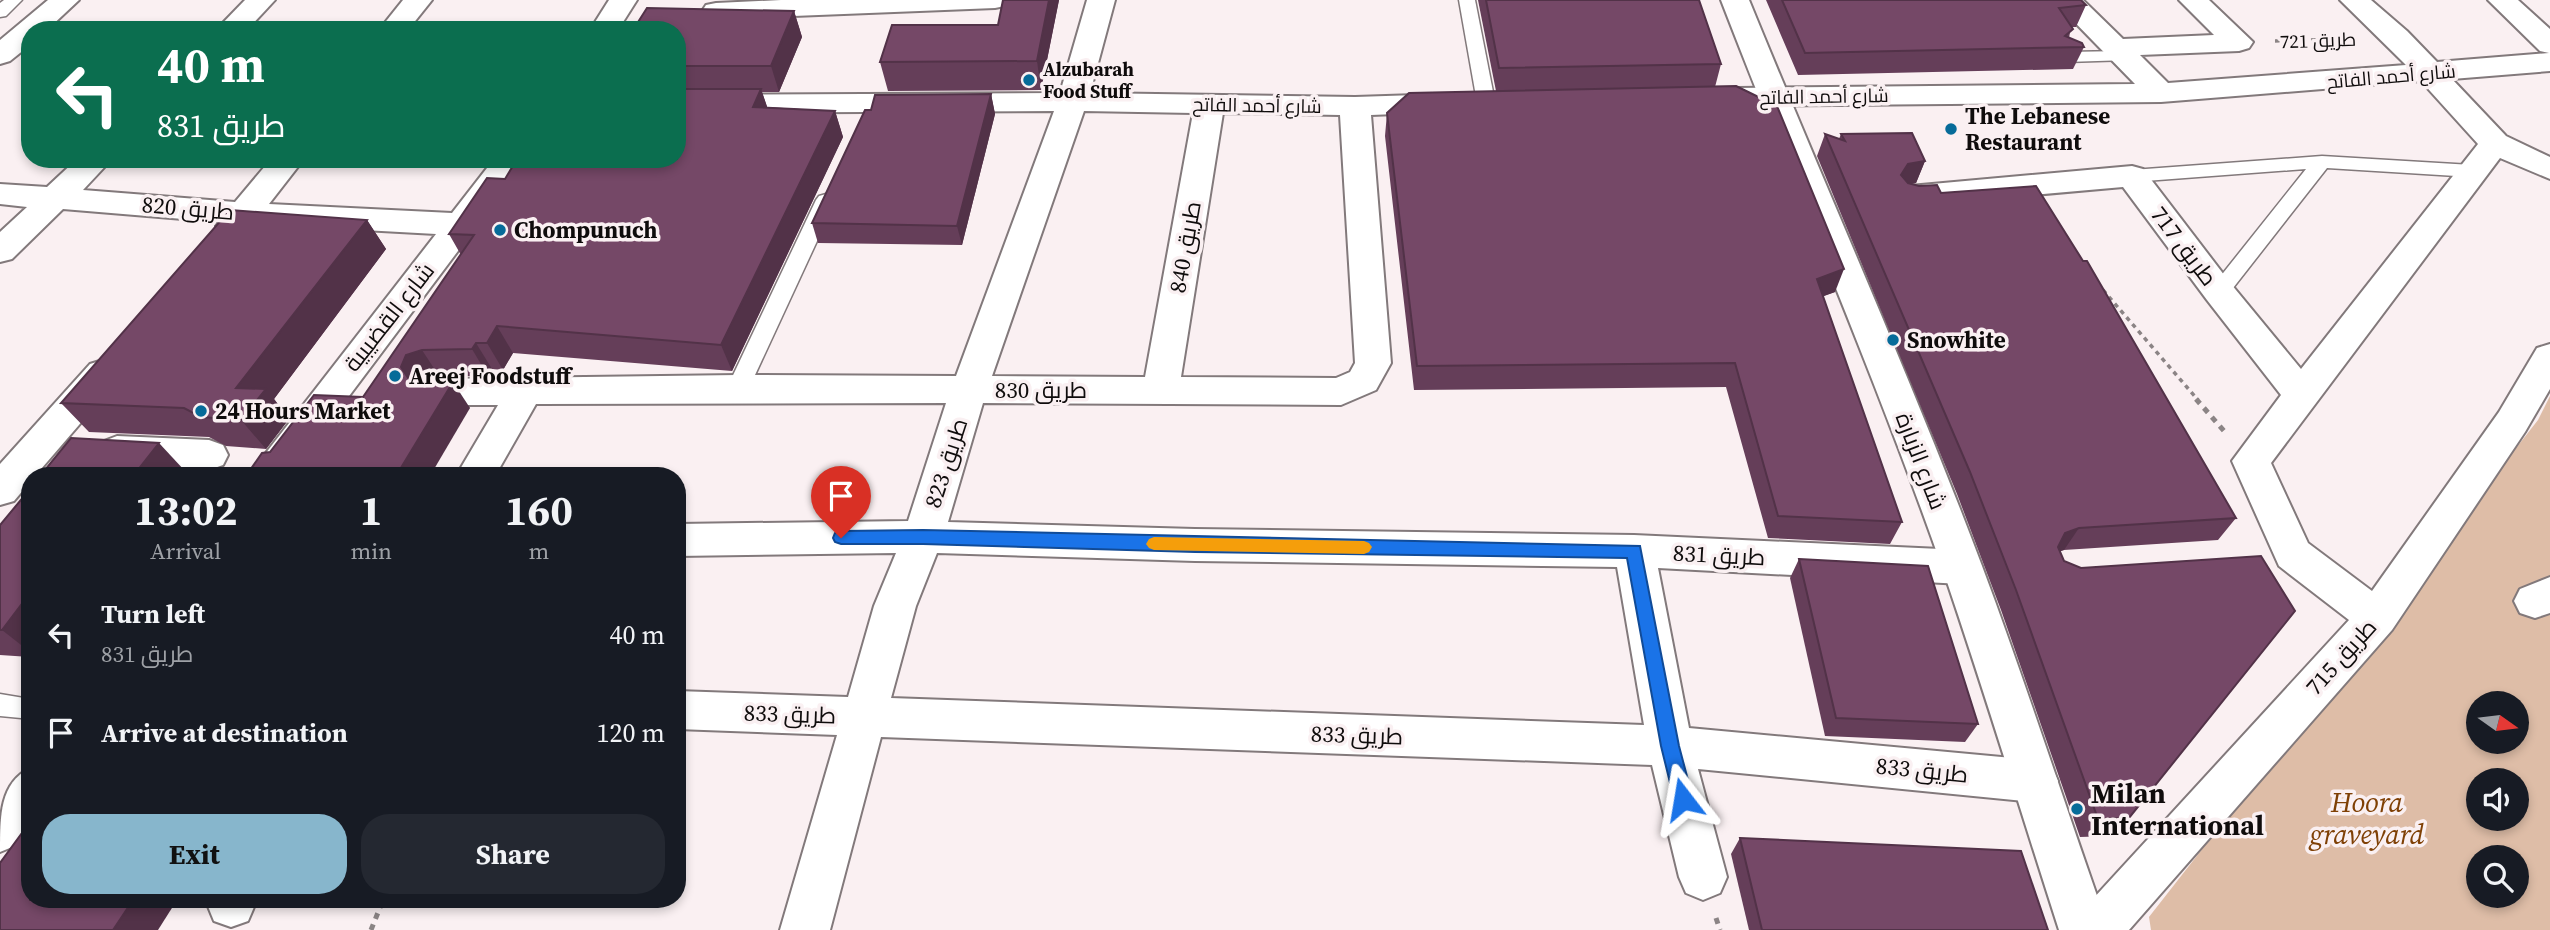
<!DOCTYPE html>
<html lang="en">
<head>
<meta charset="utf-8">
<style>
	:root { --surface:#171b24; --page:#242831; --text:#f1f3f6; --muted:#9ea1a6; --accent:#87b6cc }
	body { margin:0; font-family:"Source Serif 4",Cairo,serif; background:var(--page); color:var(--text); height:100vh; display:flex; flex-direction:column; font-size:26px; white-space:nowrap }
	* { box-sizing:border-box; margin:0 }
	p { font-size:23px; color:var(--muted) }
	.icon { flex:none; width:38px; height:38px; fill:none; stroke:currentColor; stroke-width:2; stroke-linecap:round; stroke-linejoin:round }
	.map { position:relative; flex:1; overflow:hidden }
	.sheet { position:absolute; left:21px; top:467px; width:665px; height:441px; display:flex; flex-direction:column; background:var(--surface); border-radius:28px; box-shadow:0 4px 10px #0003 }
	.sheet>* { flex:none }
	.top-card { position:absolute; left:21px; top:21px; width:665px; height:147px; border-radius:28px; box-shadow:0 4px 10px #0003; background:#0b6e4f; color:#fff; overflow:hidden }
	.needle { width:46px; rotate:104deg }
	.controls { position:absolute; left:2466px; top:691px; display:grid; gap:14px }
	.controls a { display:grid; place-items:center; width:63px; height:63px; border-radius:50%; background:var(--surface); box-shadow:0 4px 10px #0003; font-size:35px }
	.pin { position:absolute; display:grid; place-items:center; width:60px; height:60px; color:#fff; margin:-72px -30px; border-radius:50% 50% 50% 0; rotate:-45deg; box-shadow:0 0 7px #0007 }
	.pin .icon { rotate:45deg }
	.me { position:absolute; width:77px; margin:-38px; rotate:346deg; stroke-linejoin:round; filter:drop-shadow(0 0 5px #0008) }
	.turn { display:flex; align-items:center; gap:24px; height:147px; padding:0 21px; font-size:32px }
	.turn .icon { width:91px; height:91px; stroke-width:2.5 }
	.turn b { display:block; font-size:49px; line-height:60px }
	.eta { display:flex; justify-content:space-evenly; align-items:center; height:119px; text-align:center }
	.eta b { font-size:42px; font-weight:700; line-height:49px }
	.button { display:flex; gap:14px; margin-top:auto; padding:14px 21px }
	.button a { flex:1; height:80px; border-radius:28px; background:var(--accent); color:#111; font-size:28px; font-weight:700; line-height:80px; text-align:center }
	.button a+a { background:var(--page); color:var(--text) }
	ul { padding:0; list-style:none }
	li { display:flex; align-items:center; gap:21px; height:98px; padding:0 21px }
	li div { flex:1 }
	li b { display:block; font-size:26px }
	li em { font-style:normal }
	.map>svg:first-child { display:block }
	.green { fill:#debda7; fill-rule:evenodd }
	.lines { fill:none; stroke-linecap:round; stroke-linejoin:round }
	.lane-casing { stroke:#82797b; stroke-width:3 }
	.street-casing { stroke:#82797b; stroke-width:4 }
	.secondary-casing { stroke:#82797b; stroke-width:4 }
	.path-far1 { stroke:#8b8485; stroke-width:3.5; stroke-dasharray:4.5 4.5; stroke-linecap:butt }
	.path { stroke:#8b8485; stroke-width:5; stroke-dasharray:6 6; stroke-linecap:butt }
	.lane { fill:#fff; fill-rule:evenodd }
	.street { fill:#fff; fill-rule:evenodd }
	.secondary { fill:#fff; fill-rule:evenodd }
	.wall { fill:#653e59 }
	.shaded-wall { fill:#523248 }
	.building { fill:#754867; stroke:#523248; stroke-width:2 }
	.route { fill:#1a73e8; stroke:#114b97; stroke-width:2 }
	.slow { fill:#f59e0b }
	.poi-dot { fill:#066b99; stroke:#faf0f2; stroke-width:2.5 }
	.labels { text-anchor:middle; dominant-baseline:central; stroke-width:7; stroke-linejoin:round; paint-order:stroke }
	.far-street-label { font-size:19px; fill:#0f0c0c; stroke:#faf0f2 }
	.far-poi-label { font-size:19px; font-weight:bold; fill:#0f0c0c; stroke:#faf0f2; text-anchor:start }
	.poi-label { font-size:23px; font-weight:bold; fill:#0f0c0c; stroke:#faf0f2; text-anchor:start }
	.street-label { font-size:23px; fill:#0f0c0c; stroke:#faf0f2 }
	.near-poi-label { font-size:28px; font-weight:bold; fill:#0f0c0c; stroke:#faf0f2; text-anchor:start }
	.near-park-label { font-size:28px; font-style:italic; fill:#7f4005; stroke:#faf0f2 }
</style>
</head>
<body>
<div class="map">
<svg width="2550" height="930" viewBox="0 0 2550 930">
	<rect width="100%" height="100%" fill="#faf0f2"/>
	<path class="green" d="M2550,396V930H2151L2149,917L2538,420ZM2478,704H2516V742H2478ZM2478,780H2516V819H2478ZM2478,858H2516V896H2478Z"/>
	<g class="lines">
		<g class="lane-casing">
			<g id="lane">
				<path d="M4,0H22L6,16L0,17V3Z"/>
				<path d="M1459,0H1475L1495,102L1492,106H1480L1477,102Z"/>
				<path d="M2123,51L2129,52L2132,56L2129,60L2066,62L2057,57L2066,52Z"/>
				<path d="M2322,156L2472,165L2481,171L2472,177L2327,168L2226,297H2212L2209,292L2212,287L2306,169L2132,182L2123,176L2132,170Z"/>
				<path d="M826,194L833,196L836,200L749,388L746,394L738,396L730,394L727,388L816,200L819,196Z"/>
				<path d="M0,694L30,699V715L21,718L0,716Z"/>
			</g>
		</g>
		<g class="street-casing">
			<g id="street">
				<path d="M48,0H79L47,30H30V45L10,61L0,64V40Z"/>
				<path d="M245,0H275L247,30H216Z"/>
				<path d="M403,0H432L408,30H379Z"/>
				<path d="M609,0H637L618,30H590Z"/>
				<path d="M781,0H1009L1005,6L995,8L716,19L706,17L702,11L706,5L716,3Z"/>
				<path d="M1087,0H1115L1090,93L1355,97L1447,94L1458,97L1462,103L1458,109L1447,112L1371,115L1391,363L1376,390L1341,405L983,403L948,522L1195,529L1634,535L1962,550L1976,555L1982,567L1976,579L1962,584L1658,568L1689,728L2035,760L2051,766L2058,781L2051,796L2035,802L1698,769L1727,877L1720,893L1703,900L1686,893L1679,877L1652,765L881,737L830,930H780L837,735L677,729V691L848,697L874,606L896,553L677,556V524L908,521L946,403L536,404L495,476H456L498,405H439L426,402L421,392L426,382L439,379L738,375L956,376L1054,111L677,113V95L1060,93ZM1084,111L1193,113L1145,377L992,376ZM1223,113L1340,115L1355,363L1350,372L1336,378L1181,377ZM937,553L1195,561L1617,567L1644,725L891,698L916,606Z"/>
				<path d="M2053,0H2083L2123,39L2214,35L2179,0H2209L2253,42L2249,48L2239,51L2140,55L2168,83L2406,65L2340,0H2371L2407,31L2437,62L2549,53L2540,51L2488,0H2518L2550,29V71L2452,79L2506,136L2550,157V179L2500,158L2271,463L2308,543L2372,591L2499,412L2537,348L2550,344V389L2525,432L2392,630L2129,930H2072L2080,913L2349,620L2279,566L2232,461L2281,395L2207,300L2123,187L1910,206L1899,203L1894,196L1899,189L1910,186L2132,166L2143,169L2231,284L2301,369L2478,144L2421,81L2161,102L1738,106L1727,103L1723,97L1727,91L1738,88L2135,84Z"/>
				<path d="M77,159H112L83,190L235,202L271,159H304L269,204L452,213L494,159H527L289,476H248L436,234L252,224C243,236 236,238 221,234L216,226L219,222L63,209L12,259L0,262V232L27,207L0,204V184L47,187Z"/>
				<path d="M103,360L116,364L121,373L116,382L35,476H30V482L14,501L0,505V464L90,364Z"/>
				<path d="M117,436L209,440L223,445L228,455L223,465L209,470L117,466L104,461L98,451L104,441Z"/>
				<path d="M2550,577V613L2535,618L2520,613L2514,601L2520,589Z"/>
				<path d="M30,768V827L17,845L0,852C0,815 0,783 30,768Z"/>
				<path d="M209,900H257L248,921L231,927L214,921L207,904Z"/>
			</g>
		</g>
		<g class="secondary-casing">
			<path id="secondary" d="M1721,0H1749C1826,189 1910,375 1982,566C2027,686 2066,809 2109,930H2059C2020,809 1983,687 1942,567C1875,376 1794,189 1721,0Z"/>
		</g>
		<g class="path-far1">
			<path d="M2275,41L2346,39"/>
			<path d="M2103,290L2198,400"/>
		</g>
		<g class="path">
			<path d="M2196,399L2225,432"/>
			<path d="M1716,918L1720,930"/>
			<path d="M371,930L383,900"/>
		</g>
		<use href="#lane" class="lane"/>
		<use href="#street" class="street"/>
		<use href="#secondary" class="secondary"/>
	</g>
	<g class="wall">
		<path d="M1003,0H1059L1041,90L888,91L880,62L998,25Z"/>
		<path d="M1478,0H1699L1721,64L1715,87L1835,292L1823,296L1902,522L1890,544L1768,538L1726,387L1414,390L1385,136L1387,113L1496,91Z"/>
		<path d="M1766,0H2081L2086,5L2076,27H2071L2069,38L2084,47L2073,69L1798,75Z"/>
		<path d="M794,11L802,37L779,92H762L767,107L835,111L843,137L732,371L513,353L503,370L492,369L488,376H439L424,381L470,408L270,452L363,397L461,255L449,234L505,179L677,159V30Z"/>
		<path d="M991,94L995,114L962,245L818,243L812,223L871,110Z"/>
		<path d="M1825,134L1839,139L1841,134L1925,161L1916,183L1910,184L1941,193L2236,518L2218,540L2064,550L2059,551L2129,818L2110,836L2080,837L2001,610L1957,494L1817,156Z"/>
		<path d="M367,220L386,249L274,399L289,419L266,449L226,446L209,437L89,432L61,403Z"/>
		<path d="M30,489V657L0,655V525Z"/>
		<path d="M1799,559L1978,724L1965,742L1825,736L1790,578Z"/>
		<path d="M1740,838L2048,930H1749L1731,854Z"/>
	</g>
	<g class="shaded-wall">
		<path d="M1049,0H1059L1041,90L1037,61Z"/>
		<path d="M794,11L802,37L779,92L771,66Z"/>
		<path d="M761,89L770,115L753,107Z"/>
		<path d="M991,94L995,114L962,245L957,226Z"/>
		<path d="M835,111L843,137L732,371L721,345Z"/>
		<path d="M1925,161L1916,183L1898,186L1901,175L1908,164Z"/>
		<path d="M367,220L386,249L274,399L289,419L266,449L241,420L236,388Z"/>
		<path d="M1844,269L1835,292L1808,302L1817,279Z"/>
		<path d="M497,326L513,353L503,370L487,343Z"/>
		<path d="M476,343L492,369L488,376L472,349Z"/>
		<path d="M422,350L439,376L424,381L419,393L401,367L406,355Z"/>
		<path d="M453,382L470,408L430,476H396Z"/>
		<path d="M159,443L185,471L182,476H133Z"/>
		<path d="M2079,528L2064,550L2050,555L2065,533Z"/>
		<path d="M30,593V652L2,630Z"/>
		<path d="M133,900H177L158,930H113Z"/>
	</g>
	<g class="building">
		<path d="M1003,0H1049L1037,61L880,62L892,25H998Z"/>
		<path d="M1486,0H1699L1721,64L1499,68Z"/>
		<path d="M1782,0H2081L2086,5L2059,8L2073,29L2065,36L2082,43L2084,47L1805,53Z"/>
		<path d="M647,8L794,11L771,66H677V30H633Z"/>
		<path d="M1736,86L1777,106L1844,269L1817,279L1902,522L1778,516L1735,363L1417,366L1387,113L1409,93Z"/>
		<path d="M677,89H761L753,107L835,111L721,345L497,326L487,343H476L472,349L422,350L406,355L401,367L408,378L421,382H453L396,476H246L262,453L270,452L314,395L363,397L474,235L449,234L487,178L505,179L517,159H677Z"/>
		<path d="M991,94L957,226L812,223L865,110H871L875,95Z"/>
		<path d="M1912,133L1925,161L1908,164L1901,175L1908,183L1919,186L1937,185L1941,193L2036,186L2083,261H2087L2236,518L2079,528L2065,533L2058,547L2064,561L2081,568L2261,556L2295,611L2129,818L2098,819L2016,590L1970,472L1825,134L1845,141L1841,134Z"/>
		<path d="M230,210L367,220L236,388L266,389L241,420L201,417L184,408L61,403Z"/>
		<path d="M71,438L159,443L133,476H40Z"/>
		<path d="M30,489V593L2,630H0V525Z"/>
		<path d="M1799,559L1928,566L1978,724L1836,718Z"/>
		<path d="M30,822V900H133L113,930H0V863Z"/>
		<path d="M1740,838L2021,851L2048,930H1762Z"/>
	</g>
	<path class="route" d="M923,530L1640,546L1679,746L1693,799L1690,805L1683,807L1676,805L1674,799L1661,746L1627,558L1195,552L923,544H841L835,542L833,538L835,533L841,531Z"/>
	<path class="slow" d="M1154,537L1364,541L1369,543L1372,547L1369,552L1364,554L1154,550L1149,548L1146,544L1149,539Z"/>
	<g class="poi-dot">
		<circle cx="1029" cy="80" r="7"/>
		<circle cx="1951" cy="129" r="7"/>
		<circle cx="500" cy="230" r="7"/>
		<circle cx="1893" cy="340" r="7"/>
		<circle cx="395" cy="376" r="7"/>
		<circle cx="201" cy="411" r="7"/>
		<circle cx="2077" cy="809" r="7"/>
	</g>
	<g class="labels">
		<g class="far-street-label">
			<text transform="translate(2318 40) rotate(-2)">طريق 721</text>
			<text transform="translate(2391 76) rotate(-5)">شارع أحمد الفاتح</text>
			<text transform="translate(1824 96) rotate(-1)">شارع أحمد الفاتح</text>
			<text transform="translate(1257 105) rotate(1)">شارع أحمد الفاتح</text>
		</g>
		<g class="far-poi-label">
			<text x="1043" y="69">Alzubarah<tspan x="1043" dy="22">Food Stuff</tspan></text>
		</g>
		<g class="poi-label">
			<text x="1965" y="116">The Lebanese<tspan x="1965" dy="26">Restaurant</tspan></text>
			<text x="514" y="230">Chompunuch</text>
			<text x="1907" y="340">Snowhite</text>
			<text x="409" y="376">Areej Foodstuff</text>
			<text x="215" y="411">24 Hours Market</text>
		</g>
		<g class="street-label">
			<text transform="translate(188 208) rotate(5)">طريق 820</text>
			<text transform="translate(2184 246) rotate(53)">طريق 717</text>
			<text transform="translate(1185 247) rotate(-80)">طريق 840</text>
			<text transform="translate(389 317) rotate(-52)">شارع القضيبية</text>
			<text x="1041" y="390">طريق 830</text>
			<text transform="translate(1921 461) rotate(69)">شارع الزبارة</text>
			<text transform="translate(946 463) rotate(-72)">طريق 823</text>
			<text transform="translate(1719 555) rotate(3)">طريق 831</text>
			<text transform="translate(2341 657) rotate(-48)">طريق 715</text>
			<text transform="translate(790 714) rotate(2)">طريق 833</text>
			<text transform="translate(1357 735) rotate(2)">طريق 833</text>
			<text transform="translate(1922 770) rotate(6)">طريق 833</text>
		</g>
		<g class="near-poi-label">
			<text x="2091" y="793">Milan<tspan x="2091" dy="32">International</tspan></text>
		</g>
		<g class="near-park-label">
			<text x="2367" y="802">Hoora<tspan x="2367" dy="32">graveyard</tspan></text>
		</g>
	</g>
</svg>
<div class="controls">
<a><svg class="needle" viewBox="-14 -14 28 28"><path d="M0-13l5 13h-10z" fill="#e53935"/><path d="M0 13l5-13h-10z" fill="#9ea1a6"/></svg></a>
<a><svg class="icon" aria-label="sound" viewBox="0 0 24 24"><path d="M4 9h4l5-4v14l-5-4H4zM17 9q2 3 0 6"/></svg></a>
<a><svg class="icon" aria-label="search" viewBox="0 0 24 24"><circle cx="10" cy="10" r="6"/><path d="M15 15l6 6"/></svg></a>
</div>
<div class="pin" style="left:841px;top:538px;background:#d93025"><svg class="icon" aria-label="arrive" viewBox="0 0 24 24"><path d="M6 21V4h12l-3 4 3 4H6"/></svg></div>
<svg class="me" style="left:1683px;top:799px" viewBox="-20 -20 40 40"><path d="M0-17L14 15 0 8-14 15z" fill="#1a73e8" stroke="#fff" stroke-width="4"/></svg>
<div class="top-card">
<div class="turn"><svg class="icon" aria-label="left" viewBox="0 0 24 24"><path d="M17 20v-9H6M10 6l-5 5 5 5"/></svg><div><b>40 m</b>طريق 831</div></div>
</div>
<section class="sheet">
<div class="eta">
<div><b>13:02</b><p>Arrival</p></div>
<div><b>1</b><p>min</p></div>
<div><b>160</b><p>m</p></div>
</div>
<ul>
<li><svg class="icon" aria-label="left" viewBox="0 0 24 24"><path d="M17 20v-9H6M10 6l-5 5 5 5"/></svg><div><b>Turn left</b><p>طريق 831</p></div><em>40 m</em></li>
<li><svg class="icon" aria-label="arrive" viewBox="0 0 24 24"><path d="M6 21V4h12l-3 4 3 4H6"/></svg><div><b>Arrive at destination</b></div><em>120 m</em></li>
</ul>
<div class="button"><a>Exit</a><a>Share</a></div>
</section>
</div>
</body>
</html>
